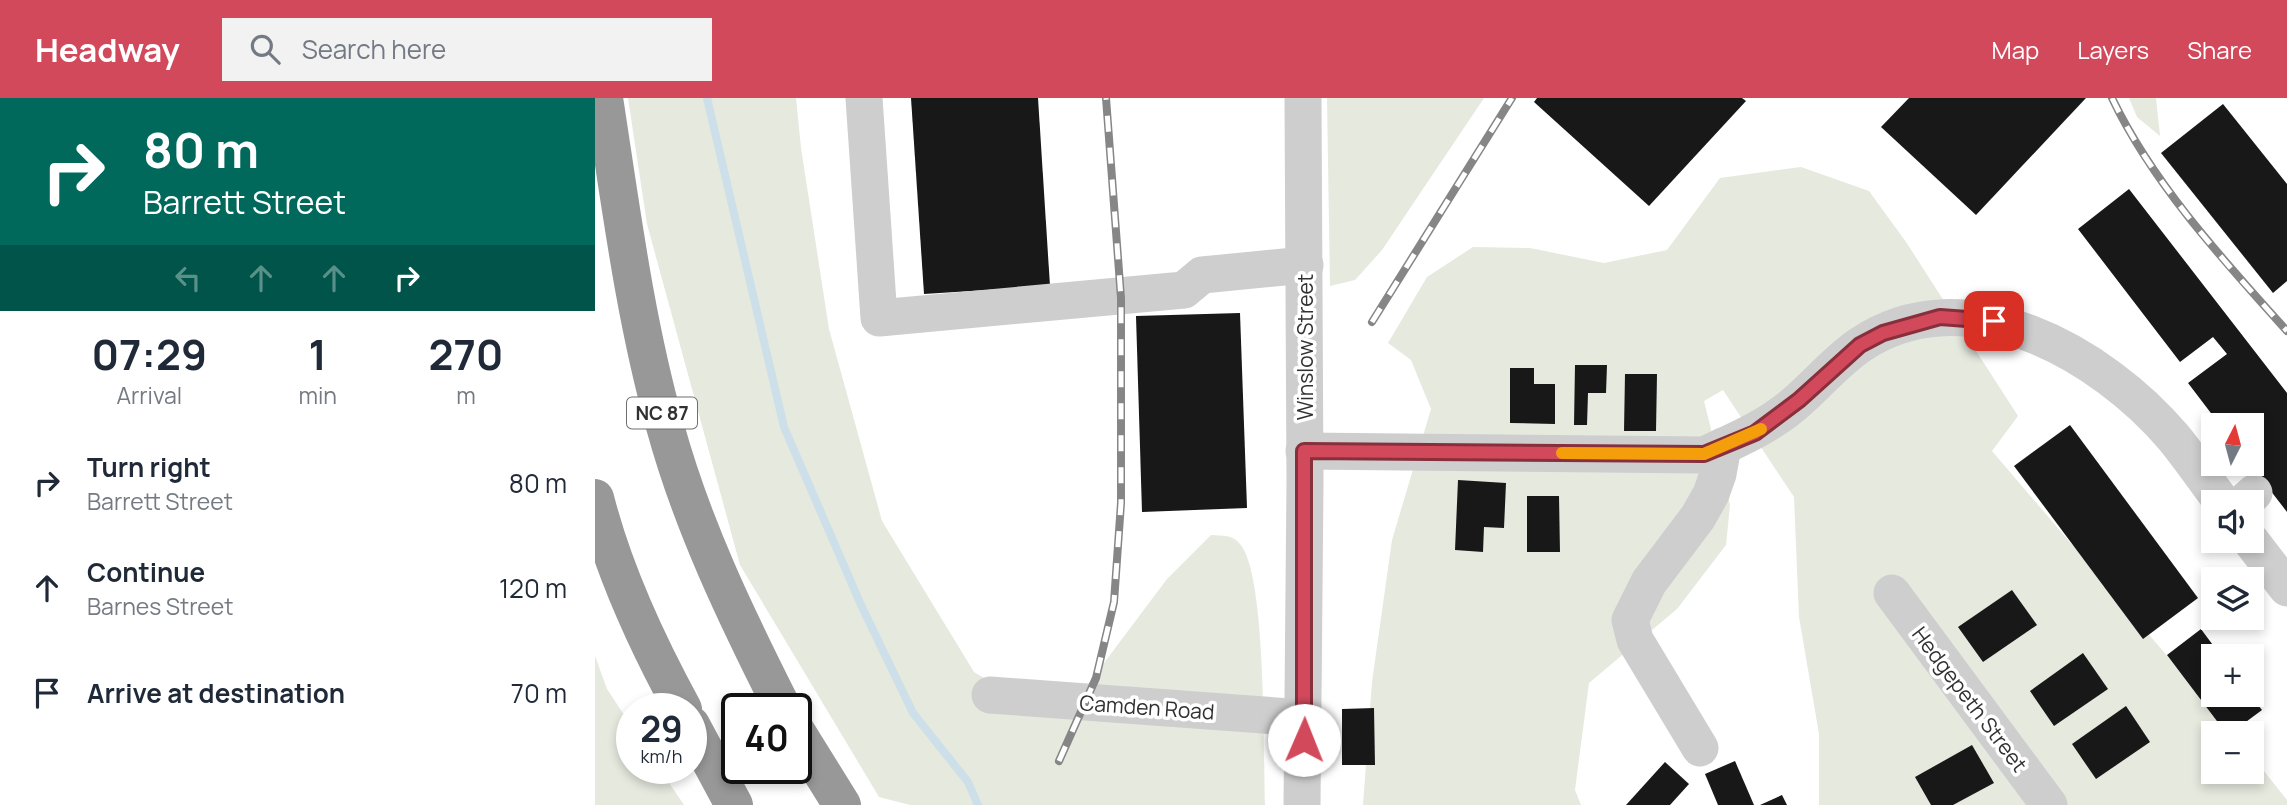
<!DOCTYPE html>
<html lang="en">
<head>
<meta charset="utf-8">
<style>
	:root { --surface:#fff; --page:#f2f2f3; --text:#1f2937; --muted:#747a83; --accent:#d2495c }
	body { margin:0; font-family:Manrope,sans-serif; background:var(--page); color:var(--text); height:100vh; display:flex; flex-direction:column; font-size:26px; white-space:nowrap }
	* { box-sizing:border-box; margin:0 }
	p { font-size:23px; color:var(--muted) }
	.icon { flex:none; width:38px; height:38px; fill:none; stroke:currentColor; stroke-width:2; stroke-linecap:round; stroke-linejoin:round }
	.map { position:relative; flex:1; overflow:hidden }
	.panel { display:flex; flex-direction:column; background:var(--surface); width:595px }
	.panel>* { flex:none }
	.guide { background:#00695c; color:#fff; overflow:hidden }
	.needle { width:46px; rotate:6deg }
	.tools { position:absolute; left:1606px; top:315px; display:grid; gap:14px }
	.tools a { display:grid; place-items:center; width:63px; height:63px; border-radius:0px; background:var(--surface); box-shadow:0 4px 10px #0003; font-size:35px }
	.speed { position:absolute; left:21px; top:595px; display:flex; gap:14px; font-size:35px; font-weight:700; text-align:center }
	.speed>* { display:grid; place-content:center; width:91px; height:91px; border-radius:50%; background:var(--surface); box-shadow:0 4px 10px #0003; line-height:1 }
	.speed small { font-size:18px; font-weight:400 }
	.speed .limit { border:4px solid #111; border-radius:10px; background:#fff; color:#111 }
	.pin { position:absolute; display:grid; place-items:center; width:60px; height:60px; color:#fff; margin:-30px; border-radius:14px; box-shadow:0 4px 10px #0006 }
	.me { position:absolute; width:77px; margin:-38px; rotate:1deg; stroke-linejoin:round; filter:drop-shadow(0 0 5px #0008) }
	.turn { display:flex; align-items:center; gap:24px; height:147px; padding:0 28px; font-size:32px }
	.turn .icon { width:91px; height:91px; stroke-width:2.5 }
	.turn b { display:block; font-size:49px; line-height:60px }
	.lanes { display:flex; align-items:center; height:66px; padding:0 28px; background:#0003; justify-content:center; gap:35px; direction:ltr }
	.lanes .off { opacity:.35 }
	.eta { display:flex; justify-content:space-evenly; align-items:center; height:119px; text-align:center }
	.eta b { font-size:42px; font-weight:700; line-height:49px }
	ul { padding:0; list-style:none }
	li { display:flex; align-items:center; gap:21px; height:105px; padding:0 28px }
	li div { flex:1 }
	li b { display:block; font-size:26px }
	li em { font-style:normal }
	header { display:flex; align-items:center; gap:42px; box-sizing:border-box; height:98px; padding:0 35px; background:var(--accent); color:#fff }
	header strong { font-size:33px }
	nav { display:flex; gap:38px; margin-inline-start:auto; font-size:24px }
	.search { width:490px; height:63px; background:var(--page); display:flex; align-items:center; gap:18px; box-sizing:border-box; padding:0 24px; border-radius:0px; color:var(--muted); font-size:26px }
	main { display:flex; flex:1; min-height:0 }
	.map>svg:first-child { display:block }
	.green { fill:#e5e9de }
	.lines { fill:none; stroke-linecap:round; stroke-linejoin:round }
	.stream { stroke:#cddfe8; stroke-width:8 }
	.building { fill:#181818 }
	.minor { stroke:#cecece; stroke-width:37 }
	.highway { stroke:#989898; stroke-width:38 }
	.rail-casing { stroke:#868686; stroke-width:8 }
	.rail { stroke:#fff; stroke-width:5; stroke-dasharray:16; stroke-linecap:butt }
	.route-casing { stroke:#882f3c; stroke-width:18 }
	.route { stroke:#d2495c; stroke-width:12 }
	.slow { stroke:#f59e0b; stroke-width:12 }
	.labels { text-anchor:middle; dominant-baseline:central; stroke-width:7; stroke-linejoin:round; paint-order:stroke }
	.shield { fill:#fff; stroke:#6f6f6f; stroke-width:2 }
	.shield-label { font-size:19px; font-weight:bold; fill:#313131 }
	.street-label { font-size:21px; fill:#313131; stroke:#fff }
</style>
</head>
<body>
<header>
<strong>Headway</strong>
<div class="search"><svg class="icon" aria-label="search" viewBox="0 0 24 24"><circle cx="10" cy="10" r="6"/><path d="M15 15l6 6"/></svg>Search here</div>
<nav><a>Map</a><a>Layers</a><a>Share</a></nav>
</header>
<main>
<section class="panel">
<div class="guide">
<div class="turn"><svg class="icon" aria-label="right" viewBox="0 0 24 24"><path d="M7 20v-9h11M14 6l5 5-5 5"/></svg><div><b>80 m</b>Barrett Street</div></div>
<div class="lanes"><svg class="icon off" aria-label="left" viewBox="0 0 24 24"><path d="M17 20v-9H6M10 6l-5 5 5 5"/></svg><svg class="icon off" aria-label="ahead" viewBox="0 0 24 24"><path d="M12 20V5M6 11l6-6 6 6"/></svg><svg class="icon off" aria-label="ahead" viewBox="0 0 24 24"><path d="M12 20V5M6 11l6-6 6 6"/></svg><svg class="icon" aria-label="right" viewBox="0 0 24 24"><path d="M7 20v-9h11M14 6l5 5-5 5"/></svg></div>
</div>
<div class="eta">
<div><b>07:29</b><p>Arrival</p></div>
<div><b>1</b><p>min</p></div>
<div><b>270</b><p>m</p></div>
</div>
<ul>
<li><svg class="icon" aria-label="right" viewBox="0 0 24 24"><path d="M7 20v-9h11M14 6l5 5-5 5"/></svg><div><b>Turn right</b><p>Barrett Street</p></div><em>80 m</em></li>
<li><svg class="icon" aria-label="ahead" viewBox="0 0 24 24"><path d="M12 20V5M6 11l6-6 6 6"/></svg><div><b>Continue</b><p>Barnes Street</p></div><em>120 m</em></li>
<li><svg class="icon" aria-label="arrive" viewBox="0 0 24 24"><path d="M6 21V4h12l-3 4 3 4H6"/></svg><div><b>Arrive at destination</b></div><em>70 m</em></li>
</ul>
</section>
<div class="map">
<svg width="1692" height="707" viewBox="0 0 1692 707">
	<rect width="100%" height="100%" fill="#fff"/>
	<g class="green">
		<path d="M33,0H201L206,50L234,231L287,423L379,574L455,620L470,617L572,481L616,437C628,438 637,436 645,446C672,477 668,657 670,707H315L284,699L145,467L52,126Z"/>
		<path d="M732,0H889L787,152L760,182L735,188Z"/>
		<path d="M1534,0H1561L1565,38L1542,19Z"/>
		<path d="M1206,69L1274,93L1311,144L1423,318L1397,353L1638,635H1619V674H1657V658L1692,702V707H1224V636L1204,519L1199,399L1128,292L1109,303L1135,407L1131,447L1082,511L994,585L980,692L986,707H768L777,584L797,442L836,311L816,262L793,245L832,179L878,149L935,150L1009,165L1072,152L1125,80Z"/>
		<path d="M0,558L12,591L37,629V670H64L89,707H0Z"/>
	</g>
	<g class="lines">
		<path class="stream" d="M112,0L189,329L266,507L318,615L373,684L383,707"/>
	</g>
	<g class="building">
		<path d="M316,0H443L455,188L329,196Z"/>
		<path d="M942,0H1147L1151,3L1054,108L939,4Z"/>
		<path d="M1314,0H1491L1381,117L1286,29Z"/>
		<path d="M1628,6L1692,86V183L1678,195L1566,55Z"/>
		<path d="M1534,91L1692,295V414L1655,366H1657V327H1625L1593,285L1632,256L1618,239L1585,264L1483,131Z"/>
		<path d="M645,215L652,410L547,414L541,218Z"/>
		<path d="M980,267H1012L1011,295H993L992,327H979Z"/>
		<path d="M915,270H939V286H960V326L915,325Z"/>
		<path d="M1030,276H1062L1061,333H1029Z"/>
		<path d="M1475,327L1603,500L1548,541L1419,368Z"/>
		<path d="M863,382L911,385L909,430L889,429L888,454L860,452Z"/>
		<path d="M932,398H964L965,454H932Z"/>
		<path d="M1417,492L1442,527L1388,564L1363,529Z"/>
		<path d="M1606,531L1626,558H1619V597H1655L1667,612L1636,635H1631L1572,557Z"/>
		<path d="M1488,555L1513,591L1459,628L1435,593Z"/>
		<path d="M1531,608L1555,644L1501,681L1477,646Z"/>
		<path d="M779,610L780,667H747V611Z"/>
		<path d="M1377,647L1399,685L1358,707H1336L1320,679Z"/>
		<path d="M1140,663L1159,707H1123L1110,676Z"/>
		<path d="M1070,664L1094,686L1075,707H1031Z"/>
		<path d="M1187,697L1192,707H1165Z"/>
	</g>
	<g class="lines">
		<g class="minor">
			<path d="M269,0L284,220L589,192L607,177L710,167"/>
			<path d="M709,353L1109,357C1144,341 1177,327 1205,301C1225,283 1243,262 1265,247C1370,176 1508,256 1579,340C1596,361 1611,383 1627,404"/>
			<path d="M1649,404L1659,395"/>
			<path d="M1656,443L1692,490"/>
			<path d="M1297,495L1454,707"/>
			<path d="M395,597L709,620"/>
			<path d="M1105,650L1040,542L1035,522L1054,484L1103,419L1116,396L1123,376L1128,348"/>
			<path d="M707,707L710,384L708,0"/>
		</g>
		<g class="highway">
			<path d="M9,0C26,110 40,221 70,328C97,427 142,520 188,611"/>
			<path d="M0,400C18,471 53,547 88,611"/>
			<path d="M96,627L139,707"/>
			<path d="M201,633L247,707"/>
		</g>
		<g class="rail-casing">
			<g id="rail">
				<path d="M1517,0C1558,86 1629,163 1692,233"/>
				<path d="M777,224L917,0"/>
				<path d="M464,663L501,580L519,504L526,405V200L511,0"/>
			</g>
		</g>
		<use href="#rail" class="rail"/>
	</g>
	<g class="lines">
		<g class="route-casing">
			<path id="route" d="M709,642V353L1109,356L1160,335L1204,302L1265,247L1288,235L1345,219L1399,223"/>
		</g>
		<use href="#route" class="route"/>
		<path class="slow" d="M967,355L1109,356L1166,331"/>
	</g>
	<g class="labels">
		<rect class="shield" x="32" y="299.5" width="70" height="31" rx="5"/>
		<g class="shield-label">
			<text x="67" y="315">NC 87</text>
		</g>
		<g class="street-label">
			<text transform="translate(710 249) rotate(-90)">Winslow Street</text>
			<text transform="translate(1375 601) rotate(53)">Hedgepeth Street</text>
			<text transform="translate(552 609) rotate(4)">Camden Road</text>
		</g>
	</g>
</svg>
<div class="tools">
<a><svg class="needle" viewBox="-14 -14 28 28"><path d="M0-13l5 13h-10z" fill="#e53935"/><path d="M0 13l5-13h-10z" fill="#747a83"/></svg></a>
<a><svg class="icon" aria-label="sound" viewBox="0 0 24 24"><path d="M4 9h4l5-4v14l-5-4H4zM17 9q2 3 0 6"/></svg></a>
<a><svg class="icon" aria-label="layers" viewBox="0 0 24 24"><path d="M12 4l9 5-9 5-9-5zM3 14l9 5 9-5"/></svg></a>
<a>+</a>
<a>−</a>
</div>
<div class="speed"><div>29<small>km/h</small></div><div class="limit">40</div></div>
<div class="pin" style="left:1399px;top:223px;background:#d93025"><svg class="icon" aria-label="arrive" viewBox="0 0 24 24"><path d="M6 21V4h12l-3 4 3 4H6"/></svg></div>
<svg class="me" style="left:709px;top:642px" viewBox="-20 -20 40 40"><circle r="19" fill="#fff"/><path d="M0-13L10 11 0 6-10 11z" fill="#d2495c"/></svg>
</div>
</main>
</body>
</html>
